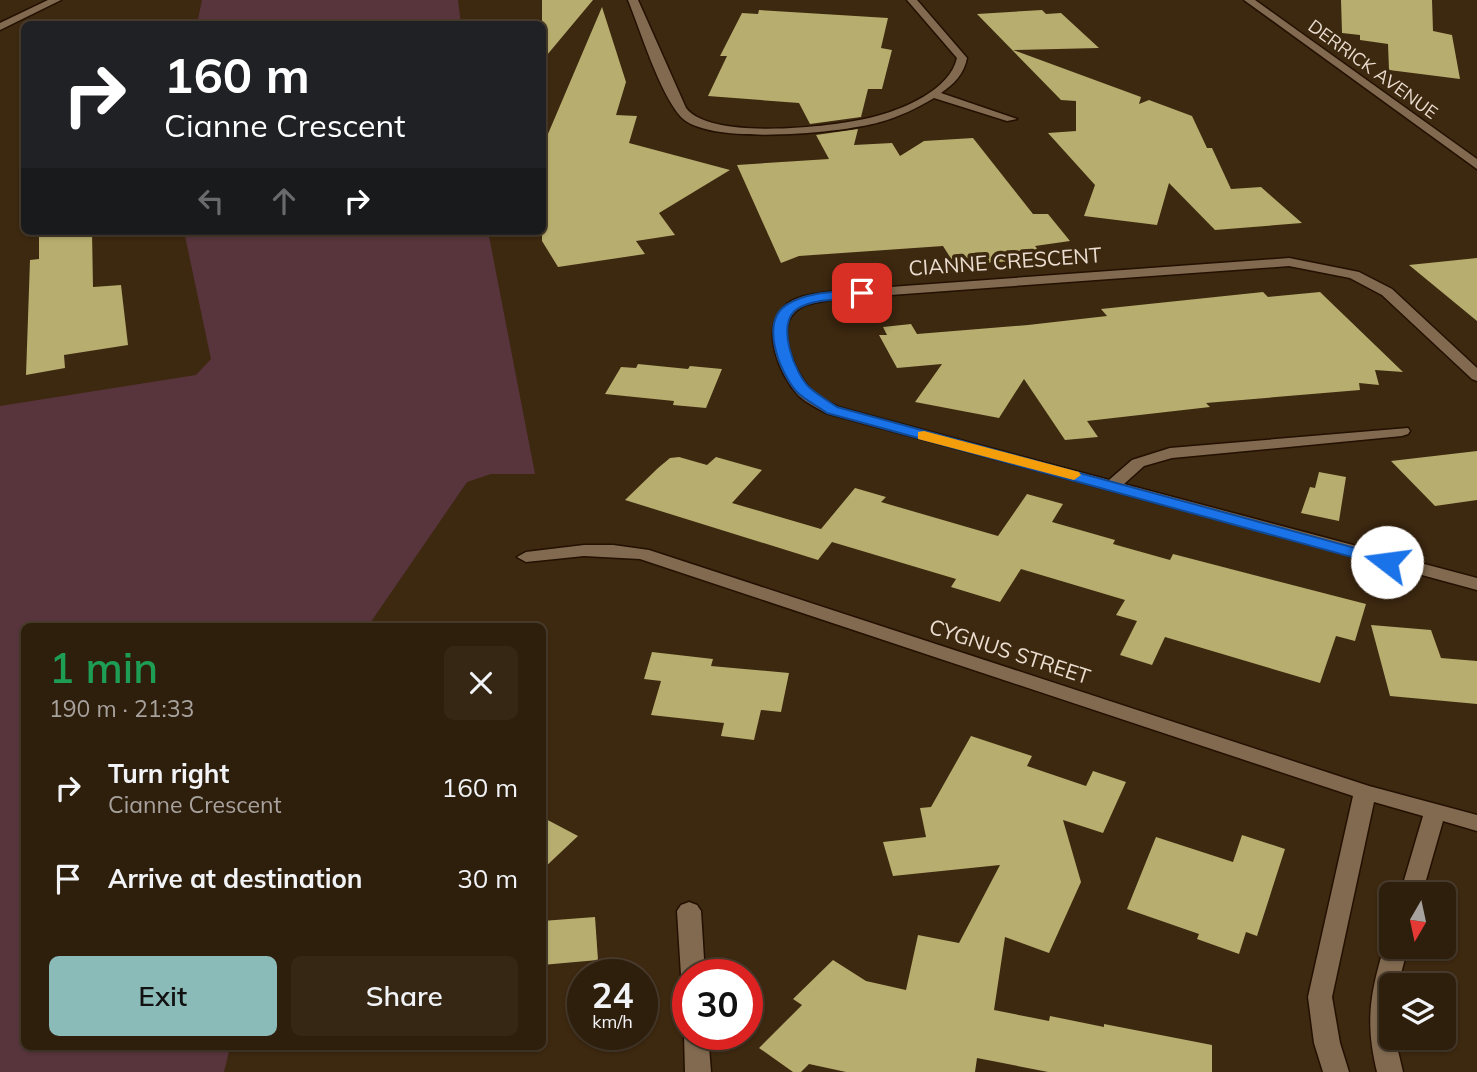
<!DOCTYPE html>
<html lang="en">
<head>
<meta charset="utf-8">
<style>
	:root { --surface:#2e1e0c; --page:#362715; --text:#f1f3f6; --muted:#a7a29d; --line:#493c2d; --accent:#8bbbb9 }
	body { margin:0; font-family:Mulish,sans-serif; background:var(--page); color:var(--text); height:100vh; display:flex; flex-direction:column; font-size:26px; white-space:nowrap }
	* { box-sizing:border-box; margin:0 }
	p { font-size:23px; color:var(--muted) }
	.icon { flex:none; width:38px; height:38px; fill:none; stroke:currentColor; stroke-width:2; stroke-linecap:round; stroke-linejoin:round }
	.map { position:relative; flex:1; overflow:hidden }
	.drawer { position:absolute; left:21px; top:623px; width:525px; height:427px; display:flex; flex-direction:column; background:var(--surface); border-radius:10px; box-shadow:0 2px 5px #0004,0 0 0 2px var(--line) }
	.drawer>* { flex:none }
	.hud { position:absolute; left:21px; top:21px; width:525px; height:214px; border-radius:10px; box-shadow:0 2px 5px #0004,0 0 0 2px var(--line); background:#202124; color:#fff; overflow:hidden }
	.needle { width:46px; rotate:189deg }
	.fabs { position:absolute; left:1379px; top:882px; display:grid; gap:14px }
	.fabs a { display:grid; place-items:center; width:77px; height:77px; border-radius:10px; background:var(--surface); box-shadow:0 2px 5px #0004,0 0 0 2px var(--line); font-size:35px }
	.speed { position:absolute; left:567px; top:959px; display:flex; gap:14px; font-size:35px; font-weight:700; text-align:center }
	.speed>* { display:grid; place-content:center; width:91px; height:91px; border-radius:50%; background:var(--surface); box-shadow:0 2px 5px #0004,0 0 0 2px var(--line); line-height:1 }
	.speed small { font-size:18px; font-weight:400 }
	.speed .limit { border:10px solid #d22; background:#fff; color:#111 }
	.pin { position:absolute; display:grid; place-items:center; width:60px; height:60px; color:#fff; margin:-30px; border-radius:14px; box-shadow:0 4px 10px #0006 }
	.me { position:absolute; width:77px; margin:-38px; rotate:285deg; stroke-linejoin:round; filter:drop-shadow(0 0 5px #0008) }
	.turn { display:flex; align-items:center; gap:24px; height:147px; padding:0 28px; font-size:32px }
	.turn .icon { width:91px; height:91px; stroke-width:2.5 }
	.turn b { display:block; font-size:49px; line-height:60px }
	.lanes { display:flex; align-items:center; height:66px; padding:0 28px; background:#0003; justify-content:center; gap:35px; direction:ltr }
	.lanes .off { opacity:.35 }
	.round { display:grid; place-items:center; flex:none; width:74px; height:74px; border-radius:10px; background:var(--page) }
	.headline { display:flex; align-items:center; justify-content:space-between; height:119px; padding:0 28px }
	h1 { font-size:42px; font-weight:600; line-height:52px; color:#1e9e55 }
	.cta { display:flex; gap:14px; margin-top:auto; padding:14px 28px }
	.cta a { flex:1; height:80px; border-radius:10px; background:var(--accent); color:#111; font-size:28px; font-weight:600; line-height:80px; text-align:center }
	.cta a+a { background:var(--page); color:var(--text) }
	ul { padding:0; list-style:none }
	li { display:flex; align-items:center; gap:21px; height:91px; padding:0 28px }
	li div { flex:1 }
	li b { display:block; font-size:26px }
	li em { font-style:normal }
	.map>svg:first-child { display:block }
	.green { fill:#58353d }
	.building { fill:#b6ad6e }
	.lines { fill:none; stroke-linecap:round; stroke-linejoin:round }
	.minor-casing { stroke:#231000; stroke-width:3 }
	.minor { fill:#816a50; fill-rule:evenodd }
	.route { fill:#1a73e8; stroke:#114b97; stroke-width:2 }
	.slow { fill:#f59e0b }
	.labels { text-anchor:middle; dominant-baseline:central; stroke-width:7; stroke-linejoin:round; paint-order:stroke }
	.far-street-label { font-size:18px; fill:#ebded0; stroke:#3d2810 }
	.street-label { font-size:21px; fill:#ebded0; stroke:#3d2810 }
</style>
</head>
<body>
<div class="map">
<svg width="1477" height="1072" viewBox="0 0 1477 1072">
	<rect width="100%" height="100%" fill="#3d2810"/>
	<g class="green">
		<path d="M202,0H458L461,24H197Z"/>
		<path d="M184,231H488L535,474H491L467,482L368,626H24V1046L230,1047L224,1072H0V406L196,375L211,359Z"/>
	</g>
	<g class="building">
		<path d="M542,0H593L542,61Z"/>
		<path d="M1341,0H1432L1433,31L1452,35L1460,79L1389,70L1388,44L1360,40V35L1342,33Z"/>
		<path d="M602,7L626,82L616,115L637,116L629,143L730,170L659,213L675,235L636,241L645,254L558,267L542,241V148Z"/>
		<path d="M759,10L888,18L881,48L892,50L882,89H868L861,117L810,124L799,103L708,96L727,56H720L742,13L758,14Z"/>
		<path d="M1042,10L1046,14L1061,13L1099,48L1013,50L1141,97L1139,104L1149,100L1192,116L1207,148H1212L1231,189L1261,187L1302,223L1215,230L1169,183L1157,225L1084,216L1095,185L1048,133L1076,131V101L1061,100L977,14Z"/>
		<path d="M858,129L854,145L892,143L900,156L924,141L973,138L1033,214H1048L1070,241L1035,246L1043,256H1036L1038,259L999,262L955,265L943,246L799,256L781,263L737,165L829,159L816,135Z"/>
		<path d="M39,231H92L93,287L121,285L128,345L64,355L65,368L26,375L30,260L39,259Z"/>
		<path d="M1477,258V321L1409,265Z"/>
		<path d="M1263,292L1268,297L1320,292L1403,372L1375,370L1379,385L1359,383L1360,390L1206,403L1210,407L1087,421L1098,437L1065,440L1024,379L999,418L915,402L942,364L897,368L879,335H887L883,327L911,324L917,334L1028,325L1107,316L1101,309Z"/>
		<path d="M638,364L688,369L690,366L722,369L706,408L673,405L674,401L605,394L621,367L636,368Z"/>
		<path d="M1477,451V500L1435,506L1391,461Z"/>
		<path d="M679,457L707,465L716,457L762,470L732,503L821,529L855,488L886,497L881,502L998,536L1027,494L1063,504L1052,522L1115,540L1113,544L1170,560L1173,554L1366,604L1355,641L1336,636L1320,683L1165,637L1152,665L1120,655L1137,621L1116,615L1125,600L1021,569L1000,602L951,587L956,579L832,542L818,560L625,500L658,468L670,458Z"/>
		<path d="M1319,472L1346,477L1339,521L1301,513L1310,487L1315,488Z"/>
		<path d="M1371,625L1431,630L1441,658L1477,661V704L1390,696Z"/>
		<path d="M652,652L713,659L711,666L789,673L781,712L761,710L754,740L721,736L724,723L651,715L661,681L644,679Z"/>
		<path d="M971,736L1032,756L1027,766L1086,786L1093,771L1126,782L1103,833L1063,820L1081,882L1049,953L1005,937L994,1010L1049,1021L1050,1016L1104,1027V1024L1212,1045V1072H1048L977,1058L975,1072H846L809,1064L801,1072H793L759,1048L802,1005L793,999L833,960L866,981L906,990L918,935L959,943L1000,865L893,876L883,842L926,837L920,808L931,807Z"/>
		<path d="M542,817L578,836L542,870Z"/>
		<path d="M1242,835L1285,849L1257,936L1246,932L1239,954L1197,939L1199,934L1127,909L1156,837L1233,862Z"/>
		<path d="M595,917L598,960L542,965V921Z"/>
	</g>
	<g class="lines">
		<g class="minor-casing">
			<g id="minor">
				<path d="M48,0H61L0,30V23Z"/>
				<path d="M628,0H638L686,108C711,141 835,127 873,117C902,110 950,90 957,58L907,0H917L967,58C964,74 954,84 941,93L1017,119L1007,121L934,98C917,108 899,117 880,122C843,133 708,146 681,117C659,92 641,32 628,0Z"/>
				<path d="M1244,0H1255L1477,159V169Z"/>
				<path d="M1289,258L1359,272L1392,289L1477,368V381L1472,379L1382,295L1350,278L1289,266L835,299C822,302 804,302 794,313C776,331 796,373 810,389C817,397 828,402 838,407L1109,480L1132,460L1170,448L1408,428L1410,431L1408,434L1402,436L1172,458L1144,466L1124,484L1477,578V590L826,413C817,408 807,403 799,396C780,375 760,330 784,307C796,294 819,294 835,291Z"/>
				<path d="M584,545H613L649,550L1369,786L1477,815V831L1443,821L1422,894H1400L1423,816L1374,802L1332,997L1340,1043L1349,1072H1323L1314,1043L1308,997L1353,796L640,559L584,556L526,562L517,557L526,552Z"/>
				<path d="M689,902L697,905L701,911L705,975H688V983L681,975L677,911L681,905Z"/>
				<path d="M1391,939V947H1408L1398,985H1391V1038H1395L1403,1072H1377C1365,1023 1370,994 1384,947Z"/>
				<path d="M687,1027L688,1034H708L711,1072H685L684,1034Z"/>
			</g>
		</g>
		<use href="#minor" class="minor"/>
	</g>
	<path class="route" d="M862,289L867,290V296C845,301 817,297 797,309C775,323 795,375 810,388C818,395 828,401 837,407L1392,558L1395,562L1392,565H1381L827,413C818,406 804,400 796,391C779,371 759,320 788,304C809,291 838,292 862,289Z"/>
	<path class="slow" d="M924,431L1079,472L1081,475L1074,480L918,439V432Z"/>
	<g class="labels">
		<g class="far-street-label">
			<text transform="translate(1373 69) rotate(36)">DERRICK AVENUE</text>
		</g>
		<g class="street-label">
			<text transform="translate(1005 261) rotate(-4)">CIANNE CRESCENT</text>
			<text transform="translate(1010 651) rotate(18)">CYGNUS STREET</text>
		</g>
	</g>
</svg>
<div class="fabs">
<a><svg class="needle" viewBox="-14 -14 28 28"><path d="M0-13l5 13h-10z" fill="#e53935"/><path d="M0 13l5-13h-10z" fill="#a7a29d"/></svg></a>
<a><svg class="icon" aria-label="layers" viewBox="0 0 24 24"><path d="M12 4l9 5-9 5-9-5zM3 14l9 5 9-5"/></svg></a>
</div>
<div class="speed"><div>24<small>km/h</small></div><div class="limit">30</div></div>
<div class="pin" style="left:862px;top:293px;background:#d93025"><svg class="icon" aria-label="arrive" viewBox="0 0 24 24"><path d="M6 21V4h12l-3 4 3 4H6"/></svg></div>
<svg class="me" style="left:1387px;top:562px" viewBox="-20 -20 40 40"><circle r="19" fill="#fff"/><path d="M0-13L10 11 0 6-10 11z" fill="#1a73e8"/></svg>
<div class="hud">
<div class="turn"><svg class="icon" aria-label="right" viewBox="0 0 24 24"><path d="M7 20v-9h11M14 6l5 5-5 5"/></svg><div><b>160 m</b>Cianne Crescent</div></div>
<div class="lanes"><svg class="icon off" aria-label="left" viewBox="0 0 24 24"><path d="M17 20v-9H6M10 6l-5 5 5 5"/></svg><svg class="icon off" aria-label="ahead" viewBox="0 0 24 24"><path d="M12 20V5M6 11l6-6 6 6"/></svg><svg class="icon" aria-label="right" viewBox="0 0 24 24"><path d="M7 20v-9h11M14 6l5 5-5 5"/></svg></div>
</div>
<section class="drawer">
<div class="headline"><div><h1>1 min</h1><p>190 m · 21:33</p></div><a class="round"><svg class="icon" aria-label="close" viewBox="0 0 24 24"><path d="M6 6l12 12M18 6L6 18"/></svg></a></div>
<ul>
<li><svg class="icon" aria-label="right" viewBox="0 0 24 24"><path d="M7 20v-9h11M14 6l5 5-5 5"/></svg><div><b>Turn right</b><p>Cianne Crescent</p></div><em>160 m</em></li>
<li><svg class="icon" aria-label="arrive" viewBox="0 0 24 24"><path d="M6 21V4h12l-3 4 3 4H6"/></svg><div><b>Arrive at destination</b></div><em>30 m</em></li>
</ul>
<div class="cta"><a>Exit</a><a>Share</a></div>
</section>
</div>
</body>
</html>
